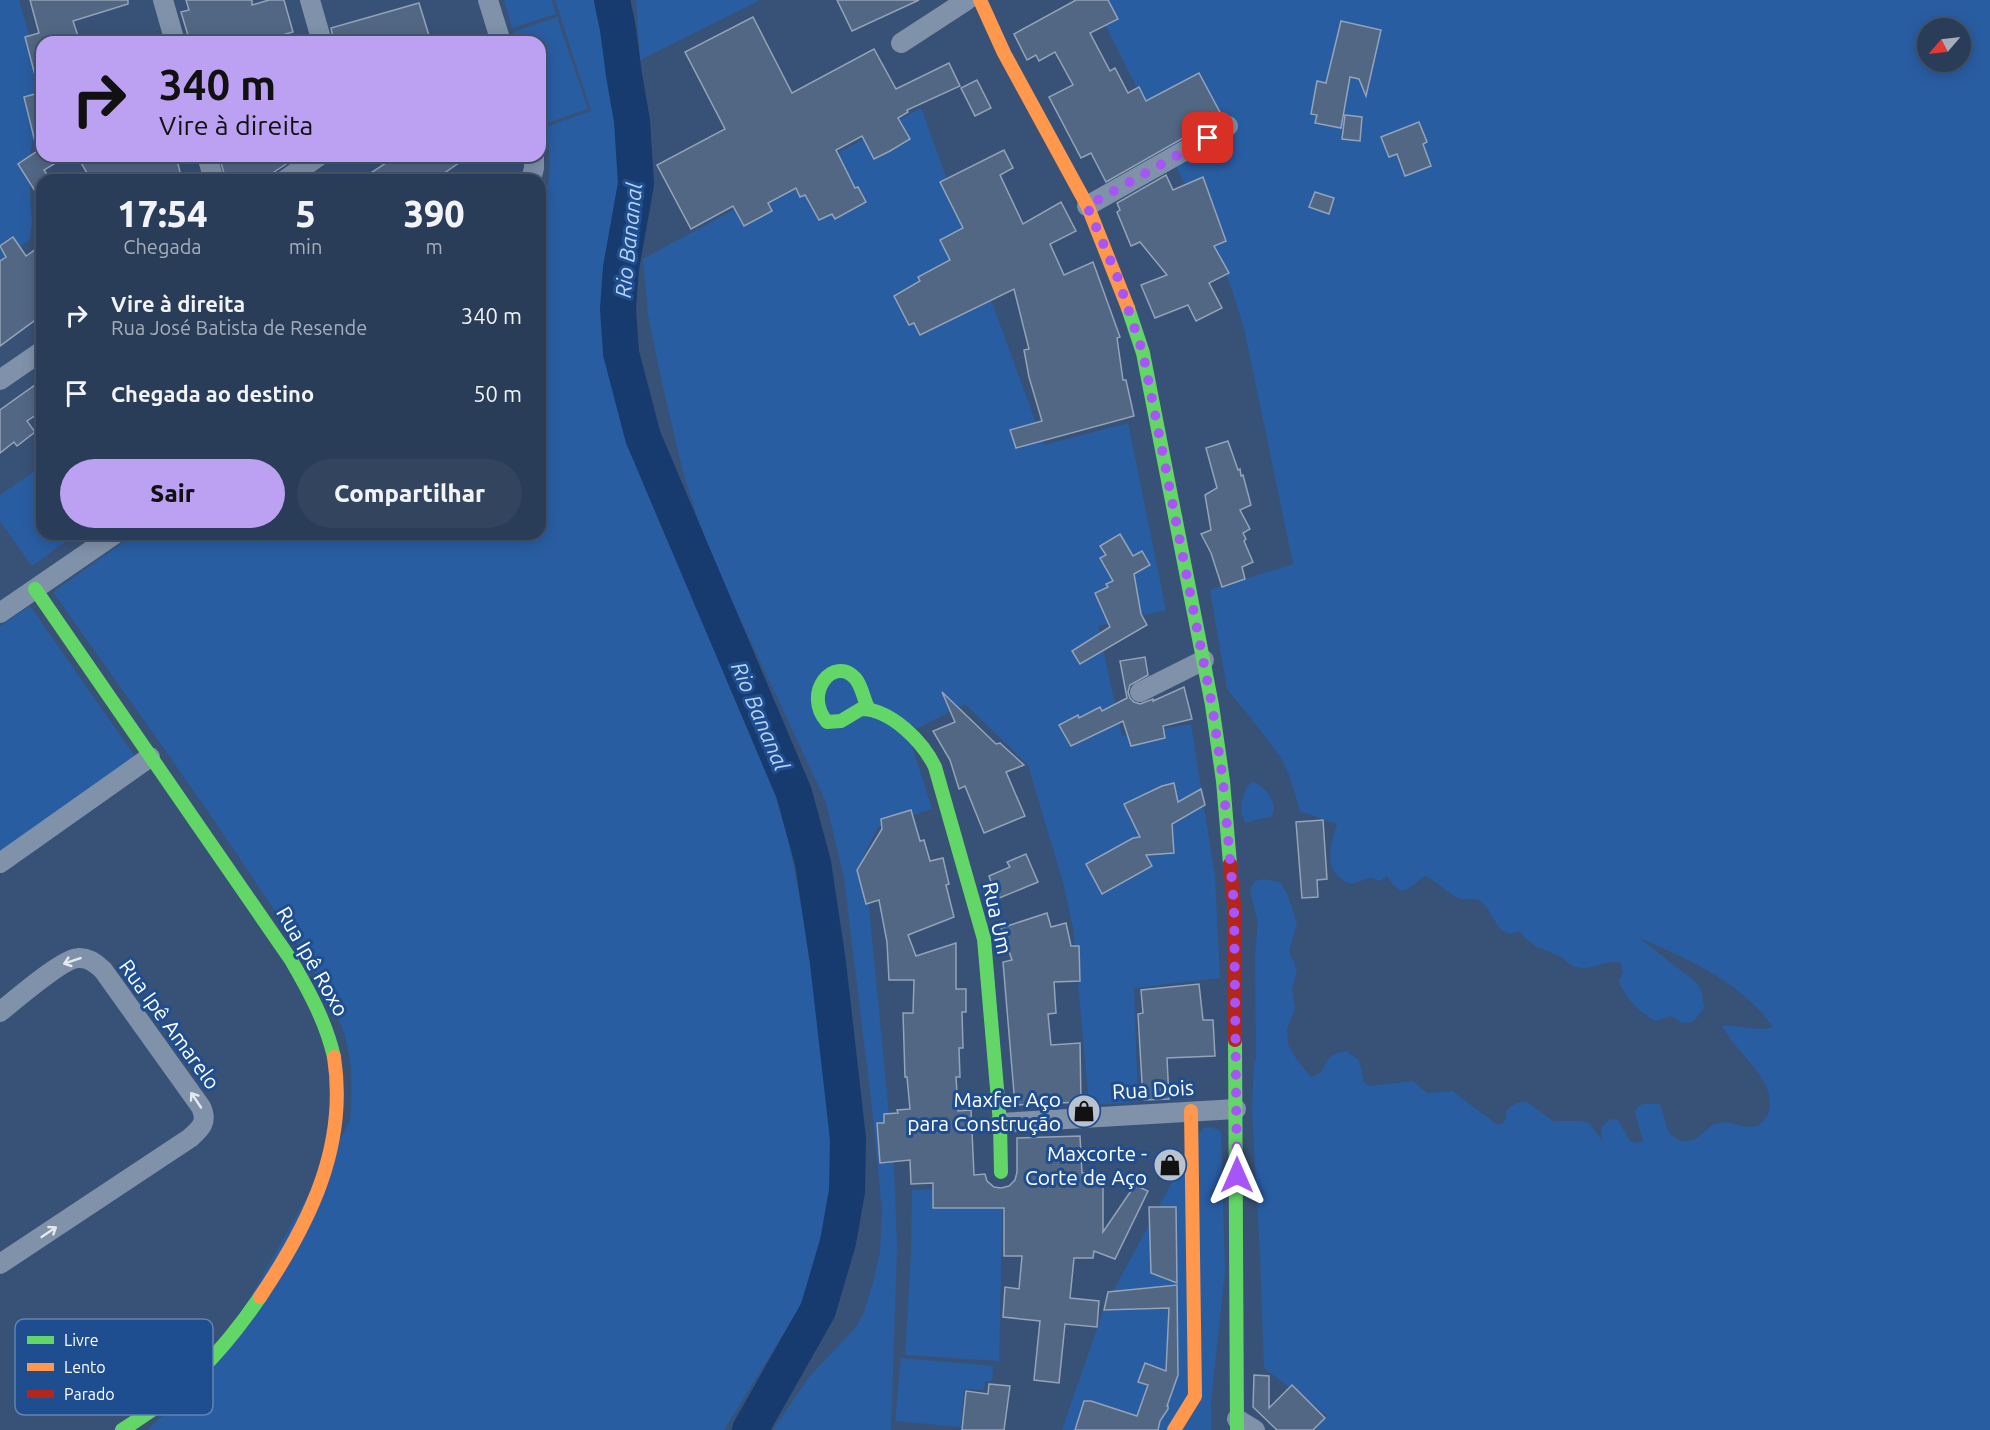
<!DOCTYPE html>
<html lang="pt">
<head>
<meta charset="utf-8">
<style>
	:root { --surface:#2a3d58; --page:#32445e; --text:#f1f3f6; --muted:#a5aeba; --line:#46566e; --accent:#bca0f2 }
	body { margin:0; font-family:Ubuntu,sans-serif; background:var(--page); color:var(--text); height:100vh; display:flex; flex-direction:column; font-size:22px; white-space:nowrap }
	* { box-sizing:border-box; margin:0 }
	p { font-size:20px; color:var(--muted) }
	.icon { flex:none; width:33px; height:33px; fill:none; stroke:currentColor; stroke-width:2; stroke-linecap:round; stroke-linejoin:round }
	.map { position:relative; flex:1; overflow:hidden }
	.side { position:absolute; left:36px; top:174px; width:510px; height:366px; display:flex; flex-direction:column; background:var(--surface); border-radius:18px; box-shadow:0 3px 15px #0003,0 0 0 2px var(--line) }
	.side>* { flex:none }
	.banner { position:absolute; left:36px; top:36px; width:510px; height:126px; border-radius:18px; box-shadow:0 3px 15px #0003,0 0 0 2px var(--line); background:#bca0f2; color:#111; overflow:hidden }
	.needle { width:39px; rotate:242deg }
	.controls { position:absolute; left:1917px; top:18px; display:grid; gap:12px }
	.controls a { display:grid; place-items:center; width:54px; height:54px; border-radius:50%; background:var(--surface); box-shadow:0 3px 15px #0003,0 0 0 2px var(--line); font-size:30px }
	.pin { position:absolute; display:grid; place-items:center; width:51px; height:51px; color:#fff; margin:-26px; border-radius:12px; box-shadow:0 3px 9px #0006 }
	.me { position:absolute; width:66px; margin:-33px; rotate:0deg; stroke-linejoin:round; filter:drop-shadow(0 0 4px #0008) }
	.turn { display:flex; align-items:center; gap:21px; height:126px; padding:0 24px; font-size:27px }
	.turn .icon { width:78px; height:78px; stroke-width:2.5 }
	.turn b { display:block; font-size:42px; line-height:51px }
	.eta { display:flex; justify-content:space-evenly; align-items:center; height:102px; text-align:center }
	.eta b { font-size:36px; font-weight:800; line-height:42px }
	.action { display:flex; gap:12px; margin-top:auto; padding:12px 24px }
	.action a { flex:1; height:69px; border-radius:36px; background:var(--accent); color:#111; font-size:24px; font-weight:800; line-height:69px; text-align:center }
	.action a+a { background:var(--page); color:var(--text) }
	ul { padding:0; list-style:none }
	li { display:flex; align-items:center; gap:18px; height:78px; padding:0 24px }
	li div { flex:1 }
	li b { display:block; font-size:22px }
	li em { font-style:normal }
	.map>svg:first-child { display:block }
	.green { fill:#295da2; fill-rule:evenodd }
	.lines { fill:none; stroke-linecap:round; stroke-linejoin:round }
	.river { stroke:#173b6f; stroke-width:36 }
	.building { fill:#526784; stroke:#94a3b7; stroke-width:1.5 }
	.street { stroke:#7f92a9; stroke-width:20 }
	.fast { stroke:#63d668; stroke-width:14 }
	.slow { stroke:#ff974d; stroke-width:14 }
	.jam { stroke:#b3261e; stroke-width:14 }
	.oneway { stroke:#e5e9ee }
	.route { stroke:#a855f7; stroke-width:10; stroke-dasharray:0 18 }
	.labels { text-anchor:middle; dominant-baseline:central; stroke-width:6; stroke-linejoin:round; paint-order:stroke }
	.street-label { font-size:21px; fill:#fff; stroke:#1e4d90 }
	.poi-label { font-size:21px; fill:#fff; stroke:#1e4d90; text-anchor:end }
	.water-label { font-size:22px; font-style:italic; fill:#b9d3f4; stroke:#1e4d90 }
	.key { fill:#1e4d90; stroke:#6282b1; stroke-width:1.5 }
	.key-label { font-size:16px; fill:#fff }
</style>
</head>
<body>
<div class="map">
<svg width="1990" height="1430" viewBox="0 0 1990 1430">
	<rect width="100%" height="100%" fill="#385176"/>
	<g class="green">
		<path d="M0,0H19L36,59L42,98L31,150L30,195L32,224L29,241L0,259Z"/>
		<path d="M504,0H552L556,14L512,28Z"/>
		<path d="M555,0H598L615,66L622,138L620,172L602,275L601,300L607,369L639,473L665,536L748,718L771,781L789,842L805,927L815,995L829,1118L831,1170L828,1207L821,1244L811,1275L798,1310L724,1430H147L204,1379L350,1121C352,1095 353,1069 347,1044C335,995 289,933 261,890C194,789 123,691 53,592L135,534H540V207C554,180 550,156 546,127L591,111Z"/>
		<path d="M636,0H760L640,60Z"/>
		<path d="M1093,0H1990V1430H1314L1327,1416L1264,1368L1260,1256L1252,1112L1254,1060L1256,1061L1255,956L1258,922L1250,890L1255,881L1264,879L1280,882L1287,893L1297,923L1289,951L1297,970L1292,989L1295,1009L1287,1029L1288,1044L1297,1060L1311,1077C1331,1073 1318,1054 1347,1051L1359,1060L1364,1082L1370,1086L1413,1081L1427,1093L1452,1091L1498,1125C1506,1122 1507,1119 1506,1111L1516,1103L1527,1102L1553,1121H1582L1590,1124L1603,1142C1601,1131 1599,1124 1612,1119L1618,1120L1630,1141L1637,1143L1643,1141L1635,1112L1637,1107L1643,1104H1659C1667,1116 1663,1132 1677,1139C1695,1148 1704,1128 1717,1123C1733,1118 1752,1137 1765,1119C1767,1116 1770,1111 1770,1107C1773,1077 1734,1050 1722,1026C1739,1024 1756,1032 1773,1027C1739,980 1689,960 1638,937L1697,983L1702,992L1704,1008L1693,1022L1682,1023L1671,1016L1655,1021C1639,1011 1625,999 1619,981L1623,973L1621,963C1609,959 1596,968 1584,968C1571,969 1566,958 1555,954C1536,946 1534,948 1519,931C1497,943 1494,909 1480,901C1474,897 1468,900 1461,899C1450,896 1437,881 1425,876L1409,888L1401,891L1393,885L1387,876L1380,881L1371,878C1364,879 1360,882 1353,883C1347,883 1344,881 1340,878C1323,864 1332,842 1337,824L1300,811L1290,777L1281,758L1253,721L1227,689L1210,590L1293,564L1244,328L1231,287L1204,222ZM1928,28H1960V62H1928Z"/>
		<path d="M557,17L588,109L545,124L540,111V42H516L513,32Z"/>
		<path d="M921,108L1044,445L1128,423L1166,610L1098,626L1122,736L1191,724L1215,877L1220,978L1134,988L1138,1102L1089,1105L1073,928L1063,882L1028,765L965,704L908,733L932,809L878,827L864,855L894,1167L897,1247L891,1430H773L809,1377L856,1327L864,1312L873,1283L880,1252L882,1212L874,1125L844,878L826,802L715,565L698,519L684,476L662,383L648,315L643,259Z"/>
		<path d="M42,466V534H76L32,566L0,521V495Z"/>
		<path d="M30,606L136,758L0,856V626Z"/>
		<path d="M1252,782C1263,783 1279,803 1272,815C1269,819 1263,818 1259,819C1253,820 1252,823 1245,822C1238,811 1242,790 1252,782Z"/>
		<path d="M1210,1127L1221,1131L1225,1271L1211,1401V1430H1062L1104,1308L1196,1138L1204,1128Z"/>
		<path d="M1003,1188L999,1361L905,1355L911,1253L912,1190Z"/>
		<path d="M901,1358L993,1366L992,1381H985L984,1390L964,1389L961,1427L895,1421Z"/>
	</g>
	<g class="lines">
		<path class="river" d="M612,0L618,29L624,75L632,121L636,184L621,268L618,309L621,353L643,437L794,793L813,863L828,963L848,1139L847,1191L838,1242L818,1310L750,1430"/>
	</g>
	<g class="building">
		<path d="M30,0H128V4L73,21L80,42H42V82L37,83L25,37L39,33Z"/>
		<path d="M186,0H252V5L269,0H284L293,32L257,42H190L181,12L189,10Z"/>
		<path d="M837,0H919L852,31Z"/>
		<path d="M1076,0H1108L1118,19L1090,33L1110,71L1115,68L1128,93L1139,87L1146,101L1199,73L1222,116L1106,182L1091,153L1081,158L1049,97L1073,85L1055,52L1039,61L1036,55L1027,60L1014,34Z"/>
		<path d="M419,3L431,42H334L331,28Z"/>
		<path d="M753,17L792,93L874,49L896,89L949,63L960,86L907,110L908,112L898,118L910,139L890,151L874,159L862,136L836,150L855,188L858,187L866,202L835,219L832,214L819,220L805,195L800,197L796,188L768,203L772,211L744,226L733,206L691,229L657,165L725,129L685,52Z"/>
		<path d="M1341,21L1381,30L1366,96L1359,79L1350,77L1341,128L1315,123L1317,115L1311,114L1317,81L1326,83Z"/>
		<path d="M977,80L991,108L975,116L961,88Z"/>
		<path d="M42,92V145L36,146L24,97Z"/>
		<path d="M1345,115L1362,117L1360,141L1342,139Z"/>
		<path d="M1419,122L1427,142L1423,144L1431,166L1405,176L1397,154L1389,157L1381,137Z"/>
		<path d="M42,148V156H67L44,170L48,176L42,180V202L18,164Z"/>
		<path d="M1004,150L1013,168L1000,175L1023,224L1061,202L1076,231L1050,244L1064,275L1093,262L1120,337L1117,338L1123,380H1126L1134,416L1016,448L1010,430L1042,421L1029,377L1024,350L1029,349L1014,289L920,335L914,323L909,325L894,296L920,281L918,277L950,260L940,240L963,228L940,182Z"/>
		<path d="M77,156H176L181,176L167,180H91Z"/>
		<path d="M219,156H298L262,180H226Z"/>
		<path d="M381,156H469L434,180H360L386,163Z"/>
		<path d="M1166,175L1173,190L1203,177L1226,241L1214,246L1229,273L1209,283L1222,308L1196,321L1188,305L1155,318L1141,285L1167,275L1140,242L1131,246L1117,212L1120,210L1117,203Z"/>
		<path d="M1315,192L1334,198L1329,214L1309,207Z"/>
		<path d="M13,237L26,256L42,245V315L0,346V261L6,257L0,246Z"/>
		<path d="M42,380V411L27,421L35,432L17,446L14,442L0,453V410Z"/>
		<path d="M1228,441L1238,470L1240,469L1241,476L1243,475L1251,505L1240,510L1250,529L1243,533L1246,539L1244,541L1253,562L1242,567L1245,579L1222,587L1211,553L1201,534L1211,530L1205,495L1217,488L1206,448Z"/>
		<path d="M1120,534L1133,556L1142,551L1150,565L1134,574L1141,614L1147,625L1080,664L1072,651L1110,627L1095,593L1108,587L1106,584L1113,581L1100,558L1106,555L1100,546Z"/>
		<path d="M1145,657L1148,675L1130,685L1128,692L1130,698L1134,702L1140,704L1153,699V701L1184,687L1192,719L1163,726L1165,738L1131,746L1123,721L1071,746L1059,725L1078,715L1079,718L1100,707L1102,711L1127,698L1120,661Z"/>
		<path d="M942,692L996,744L1000,743L1024,765L1006,772L1025,816L984,833L965,786L959,789L950,760L933,731L955,722Z"/>
		<path d="M1174,783L1178,802L1201,789L1205,805L1172,824L1174,853L1146,855L1152,866L1102,894L1086,864L1133,838L1140,837L1124,804L1162,786Z"/>
		<path d="M911,810L920,841L924,840L930,861L943,858L949,884L946,885L954,917L908,935L916,956L956,943V989H966V1012H962L963,1048H959L960,1077H956L958,1111L971,1110L974,1175L985,1174L987,1181L994,1187L1001,1188L1009,1186L1015,1180L1017,1172V1138L1080,1136L1082,1173H1103V1232L1135,1185L1148,1191L1115,1259L1094,1251L1093,1258H1074L1070,1298L1099,1301L1097,1327L1065,1324L1059,1383L1034,1380L1040,1321L1003,1317L1005,1287L1019,1289L1022,1256H1004V1208H933V1183L911,1184L910,1160L880,1163L877,1123H884V1114L898,1113L897,1110L910,1109L907,1077H905L903,1013H913L914,980H889L887,942L879,900L866,904L857,870L882,829L881,819Z"/>
		<path d="M1323,820L1327,879L1317,880L1318,897L1302,898L1296,822Z"/>
		<path d="M1026,854L1038,882L992,901L987,887L992,885L989,876L1010,867L1007,862Z"/>
		<path d="M1047,913L1051,927L1066,923L1071,946H1079L1080,981L1054,982L1056,1013L1048,1014L1051,1045L1080,1043L1081,1102L1015,1105L1003,962L1012,960L1001,928Z"/>
		<path d="M1199,984L1203,1020H1213L1215,1056L1167,1058L1169,1099L1143,1100L1138,1014L1143,1013L1141,990Z"/>
		<path d="M1149,1207H1176L1177,1283L1151,1273Z"/>
		<path d="M1177,1285L1178,1375L1167,1406H1168V1409L1160,1421L1158,1430H1075L1084,1401H1091L1137,1416L1148,1385L1138,1382L1145,1363L1166,1371L1169,1308L1104,1310L1108,1292Z"/>
		<path d="M1254,1375L1269,1376V1408L1292,1385L1325,1418L1313,1430H1277L1253,1407Z"/>
		<path d="M989,1384L1010,1386L1004,1430H962L966,1391L988,1394Z"/>
	</g>
	<g class="lines">
		<g class="street">
			<path d="M163,0L175,42"/>
			<path d="M310,0L322,42"/>
			<path d="M488,0L501,42"/>
			<path d="M901,43L967,0"/>
			<path d="M207,156L214,180"/>
			<path d="M285,180L319,156"/>
			<path d="M531,180L534,168V156"/>
			<path d="M1087,206L1228,126"/>
			<path d="M0,380L42,351"/>
			<path d="M0,613L115,534"/>
			<path d="M1140,692L1204,660"/>
			<path d="M0,863L150,757"/>
			<path d="M0,1012C15,1000 62,959 78,958C88,957 96,963 103,970L201,1107C208,1122 201,1128 190,1138L0,1264"/>
			<path d="M1000,1123L1236,1109"/>
			<path d="M1237,1419L1255,1430"/>
		</g>
		<g class="fast">
			<path d="M1128,308L1143,353L1212,705L1223,781L1230,864"/>
			<path d="M35,589L291,960C309,991 326,1022 334,1057"/>
			<path d="M869,709C863,700 863,687 855,678C834,655 802,693 827,722L841,721L861,709C891,709 923,742 935,767L984,939L1000,1123L1001,1172"/>
			<path d="M1235,1040L1237,1430"/>
			<path d="M122,1430C183,1392 219,1357 260,1297"/>
		</g>
		<g class="slow">
			<path d="M980,0L1004,53L1088,207L1128,308"/>
			<path d="M260,1297C309,1224 348,1147 334,1057"/>
			<path d="M1174,1430L1195,1396L1191,1111"/>
		</g>
		<path class="jam" d="M1230,864L1234,905L1235,1040"/>
	</g>
	<defs><path id="oneway-shaft" d="M-6 0H5M1.5-3L5.5 0L1.5 3" fill="none" stroke-width="1.6" stroke-linecap="round" stroke-linejoin="round" transform="scale(1.5)"/></defs>
	<g class="oneway">
		<use href="#oneway-shaft" transform="translate(72 961) rotate(161)"/>
		<use href="#oneway-shaft" transform="translate(196 1100) rotate(-124)"/>
		<use href="#oneway-shaft" transform="translate(49 1232) rotate(-34)"/>
	</g>
	<g class="lines">
		<path class="route" d="M1208,138L1087,206L1117,276L1143,353L1212,705L1223,781L1234,905L1237,1175"/>
	</g>
	<defs>
		<g id="shop-disc" transform="scale(1.725)"><circle r="9.5" fill="#b9c2cf" stroke="#1e4d90"/><path d="M-5-2.5h2.3a2.7 3.5 0 0 1 5.4 0H5L5.5 6h-11ZM-1.5-2.5h3a1.5 2.3 0 0 0-3 0Z" fill="#111"/></g>
	</defs>
	<g fill-rule="evenodd">
		<use href="#shop-disc" x="1084" y="1111"/>
		<use href="#shop-disc" x="1170" y="1165"/>
	</g>
	<g class="labels">
		<g class="street-label">
			<text transform="translate(998 918) rotate(78)">Rua Um</text>
			<text transform="translate(313 961) rotate(60)">Rua Ipê Roxo</text>
			<text transform="translate(170 1024) rotate(54)">Rua Ipê Amarelo</text>
			<text transform="translate(1153 1089) rotate(-3)">Rua Dois</text>
		</g>
		<g class="poi-label">
			<text x="1061" y="1099">Maxfer Aço<tspan x="1061" dy="24">para Construção</tspan></text>
			<text x="1147" y="1153">Maxcorte -<tspan x="1147" dy="24">Corte de Aço</tspan></text>
		</g>
		<g class="water-label">
			<text transform="translate(628 240) rotate(-84)">Rio Bananal</text>
			<text transform="translate(761 716) rotate(67)">Rio Bananal</text>
		</g>
	</g>
	<rect x="15" y="1319" width="198" height="96" rx="9" class="key"/>
	<rect x="27" y="1336" width="27" height="8" fill="#63d668"/>
	<rect x="27" y="1363" width="27" height="8" fill="#ff974d"/>
	<rect x="27" y="1390" width="27" height="8" fill="#b3261e"/>
	<g class="key-label">
		<text x="64" y="1346">Livre</text>
		<text x="64" y="1373">Lento</text>
		<text x="64" y="1400">Parado</text>
	</g>
</svg>
<div class="controls">
<a><svg class="needle" viewBox="-14 -14 28 28"><path d="M0-13l5 13h-10z" fill="#e53935"/><path d="M0 13l5-13h-10z" fill="#a5aeba"/></svg></a>
</div>
<div class="pin" style="left:1208px;top:138px;background:#d93025"><svg class="icon" aria-label="arrive" viewBox="0 0 24 24"><path d="M6 21V4h12l-3 4 3 4H6"/></svg></div>
<svg class="me" style="left:1237px;top:1175px" viewBox="-20 -20 40 40"><path d="M0-17L14 15 0 8-14 15z" fill="#a855f7" stroke="#fff" stroke-width="4"/></svg>
<div class="banner">
<div class="turn"><svg class="icon" aria-label="right" viewBox="0 0 24 24"><path d="M7 20v-9h11M14 6l5 5-5 5"/></svg><div><b>340 m</b>Vire à direita</div></div>
</div>
<section class="side">
<div class="eta">
<div><b>17:54</b><p>Chegada</p></div>
<div><b>5</b><p>min</p></div>
<div><b>390</b><p>m</p></div>
</div>
<ul>
<li><svg class="icon" aria-label="right" viewBox="0 0 24 24"><path d="M7 20v-9h11M14 6l5 5-5 5"/></svg><div><b>Vire à direita</b><p>Rua José Batista de Resende</p></div><em>340 m</em></li>
<li><svg class="icon" aria-label="arrive" viewBox="0 0 24 24"><path d="M6 21V4h12l-3 4 3 4H6"/></svg><div><b>Chegada ao destino</b></div><em>50 m</em></li>
</ul>
<div class="action"><a>Sair</a><a>Compartilhar</a></div>
</section>
</div>
</body>
</html>
